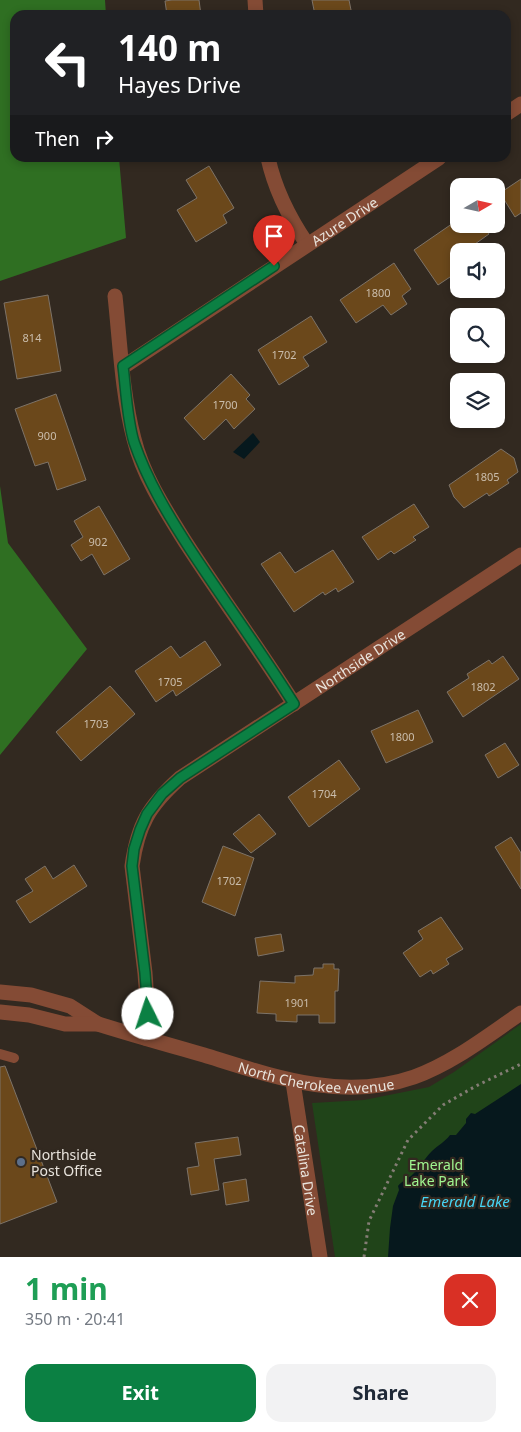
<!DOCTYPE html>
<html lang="en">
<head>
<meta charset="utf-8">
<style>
	:root { --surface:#fff; --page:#f2f2f3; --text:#1f2937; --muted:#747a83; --accent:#0b8043 }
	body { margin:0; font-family:"Noto Sans",sans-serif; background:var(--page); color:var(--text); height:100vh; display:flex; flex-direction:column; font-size:19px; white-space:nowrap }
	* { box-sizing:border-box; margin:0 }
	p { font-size:16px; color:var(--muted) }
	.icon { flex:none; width:28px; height:28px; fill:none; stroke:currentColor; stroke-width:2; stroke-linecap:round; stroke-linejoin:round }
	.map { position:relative; height:1257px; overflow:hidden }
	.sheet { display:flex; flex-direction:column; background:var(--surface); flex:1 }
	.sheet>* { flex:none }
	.guide { position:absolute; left:10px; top:10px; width:501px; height:152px; border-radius:15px; box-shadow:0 2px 8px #0003; background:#202124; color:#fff; overflow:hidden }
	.needle { width:32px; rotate:81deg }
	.controls { position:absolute; left:450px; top:178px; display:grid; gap:10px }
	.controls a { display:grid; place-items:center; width:55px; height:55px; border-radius:10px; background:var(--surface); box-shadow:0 2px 8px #0003; font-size:25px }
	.pin { position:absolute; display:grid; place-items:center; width:42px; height:42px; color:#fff; margin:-51px -21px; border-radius:50% 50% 50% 0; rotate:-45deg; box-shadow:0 0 5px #0007 }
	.pin .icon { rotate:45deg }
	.me { position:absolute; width:55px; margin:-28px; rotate:356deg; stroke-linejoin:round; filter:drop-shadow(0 0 4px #0008) }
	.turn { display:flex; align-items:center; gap:18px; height:105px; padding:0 25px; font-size:22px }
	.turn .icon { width:65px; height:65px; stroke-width:2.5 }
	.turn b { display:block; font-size:35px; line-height:42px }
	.then { display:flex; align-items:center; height:48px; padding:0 25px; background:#0003; gap:10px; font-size:19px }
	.round { display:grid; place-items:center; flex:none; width:52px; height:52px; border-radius:15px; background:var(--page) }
	.headline { display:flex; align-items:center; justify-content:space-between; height:85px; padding:0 25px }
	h1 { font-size:30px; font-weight:700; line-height:38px; color:#1e9e55 }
	.cta { display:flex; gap:10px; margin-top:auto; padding:10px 25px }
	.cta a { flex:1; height:58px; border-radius:15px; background:var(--accent); color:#fff; font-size:20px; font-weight:700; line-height:58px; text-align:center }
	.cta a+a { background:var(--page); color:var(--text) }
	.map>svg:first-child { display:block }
	.green { fill:#204419 }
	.forest { fill:#2f6f22 }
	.water { fill:#06181d }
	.building { fill:#6b481b; stroke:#7d7368 }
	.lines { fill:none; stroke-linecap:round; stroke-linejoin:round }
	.path { stroke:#847d75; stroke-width:3; stroke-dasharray:2.5 4; stroke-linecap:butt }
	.lane { stroke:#844b35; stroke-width:10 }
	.street { stroke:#844b35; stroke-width:15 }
	.route-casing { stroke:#07532c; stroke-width:12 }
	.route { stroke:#0b8043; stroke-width:9 }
	.service-dot { fill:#5c6f8a; stroke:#322920; stroke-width:2 }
	.labels { text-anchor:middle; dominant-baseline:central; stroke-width:4.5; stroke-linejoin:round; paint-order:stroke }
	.number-label { font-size:11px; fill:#cabdac }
	.street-label { font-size:14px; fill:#e9e4dd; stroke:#322920 }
	.poi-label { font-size:14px; fill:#e9e4dd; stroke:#322920; text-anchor:start }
	.park-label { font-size:14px; fill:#a0f590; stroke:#322920 }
	.water-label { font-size:15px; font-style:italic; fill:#46d5f4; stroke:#322920 }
</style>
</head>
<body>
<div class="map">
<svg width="521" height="1257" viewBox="0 0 521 1257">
	<rect width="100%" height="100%" fill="#322920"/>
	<path class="green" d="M521,1024V1257H335L312,1103L364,1100L429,1087L454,1072Z"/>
	<g class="forest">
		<path d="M0,0H105L106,15H15V158H119L126,238L0,281Z"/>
		<path d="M0,486L8,543L87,649L0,755Z"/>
	</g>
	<g class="water">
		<path d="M253,433L260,442L244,459L233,452Z"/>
		<path d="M521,1084V1257H388L390,1228L393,1206L399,1190L398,1186C402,1181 406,1180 411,1176C419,1169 424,1159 432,1151C438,1145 445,1142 450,1135H456L466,1123V1119L471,1113L475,1114Z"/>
	</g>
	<g class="building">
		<path d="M172,0H199L201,15H167L165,1Z"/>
		<path d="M312,0H349L352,15H315Z"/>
		<path d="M209,166L234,208L223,215L227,223L196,242L177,210L197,198L186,180Z"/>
		<path d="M521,179V213L515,217L500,193Z"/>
		<path d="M459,219V224H482L489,234L475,244L479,251H459V271L438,285L414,250Z"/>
		<path d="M394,263L411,289L402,296L407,304L391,315L383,305L356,323L340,300Z"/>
		<path d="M48,295L61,371L17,379L4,303Z"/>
		<path d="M311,316L327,342L303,357L309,366L279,385L258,350Z"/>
		<path d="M231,374L250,395L246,399L255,409L234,429L226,419L204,440L184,418Z"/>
		<path d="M56,394L86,480L57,490L48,462L35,466L15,409Z"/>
		<path d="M501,449L514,458L518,472L507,480L509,483L489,496L487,493L464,508L454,497L449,485Z"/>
		<path d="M414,504L429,527L413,537L416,540L394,554L391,551L378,560L362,537Z"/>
		<path d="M99,506L130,559L104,575L92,554L81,561L71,545L83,537L74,521Z"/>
		<path d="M333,550L354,582L338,592L336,588L325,595L323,592L294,612L261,564L280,552L295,573Z"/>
		<path d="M205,641L221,665L176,696L173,690L156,702L135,671L171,646L180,658Z"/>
		<path d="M503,656L519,679L463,717L447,692L469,678L467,674L489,660L492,664Z"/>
		<path d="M110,686L135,714L81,761L56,732Z"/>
		<path d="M418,710L433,742L386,763L371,731Z"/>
		<path d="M505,743L519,765L498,778L485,755Z"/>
		<path d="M339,760L360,789L309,827L288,797Z"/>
		<path d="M259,814L276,834L251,853L233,834Z"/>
		<path d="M511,837L521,853V889L495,847Z"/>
		<path d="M223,846L254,858L235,916L202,902Z"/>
		<path d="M74,865L87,886L30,923L16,901L33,891L25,879L45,866L53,879Z"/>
		<path d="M441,917L463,949L446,959L449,964L433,974L431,970L420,977L403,953L423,939L418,931Z"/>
		<path d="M281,934L284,951L258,956L255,938Z"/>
		<path d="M323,964H334V969H339L338,991H335V1023H319V1015H297V1022L276,1021V1014L257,1013L260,981L295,983V976L313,975L314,968H323Z"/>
		<path d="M5,1066L57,1202L0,1224V1067Z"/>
		<path d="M238,1137L241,1155L214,1159L219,1190L191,1195L187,1168L199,1166L195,1143Z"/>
		<path d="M246,1179L249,1201L226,1205L223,1183Z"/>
	</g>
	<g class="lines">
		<path class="path" d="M364,1257L369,1221L408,1140L443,1105L476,1086L521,1064"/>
		<path class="lane" d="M0,1054L14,1058"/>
		<g class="street">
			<path d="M255,0L256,15"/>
			<path d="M506,114L521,104"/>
			<path d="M268,158C275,190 288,216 307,244"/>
			<path d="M115,296C120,342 122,394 134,439C143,476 166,511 186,543C221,597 259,649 294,704"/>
			<path id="s1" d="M123,367L439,158"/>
			<path d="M0,992L31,995L70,1006L98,1024"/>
			<path id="s2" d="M0,1012L29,1015L65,1024H98C133,1035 169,1045 204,1055C272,1076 342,1102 414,1077C453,1063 487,1036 521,1013"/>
			<path id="s3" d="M145,1038L148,1014L145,973L132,866C138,824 149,806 180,778L521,555"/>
			<path id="s4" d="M293,1082L320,1257"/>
		</g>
	</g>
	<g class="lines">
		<g class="route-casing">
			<path id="route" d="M148,1014L145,973L132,866L134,849L140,830L147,814L162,794L180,778L294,704C261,651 224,601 190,549C168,515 147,480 134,442C127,418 126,391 123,366L274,266"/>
		</g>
		<use href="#route" class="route"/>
	</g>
	<circle class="service-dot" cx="21" cy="1162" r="5"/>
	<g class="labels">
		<g class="number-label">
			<text x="378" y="292">1800</text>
			<text x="32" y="337">814</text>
			<text x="284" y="354">1702</text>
			<text x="225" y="404">1700</text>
			<text x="47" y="435">900</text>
			<text x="487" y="476">1805</text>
			<text x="98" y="541">902</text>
			<text x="170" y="681">1705</text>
			<text x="483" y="686">1802</text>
			<text x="96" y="723">1703</text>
			<text x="402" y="736">1800</text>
			<text x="324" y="793">1704</text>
			<text x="229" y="880">1702</text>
			<text x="297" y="1002">1901</text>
		</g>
		<g class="street-label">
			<text stroke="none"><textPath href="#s1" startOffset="265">Azure Drive</textPath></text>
			<text stroke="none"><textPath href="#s3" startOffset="491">Northside Drive</textPath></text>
			<text stroke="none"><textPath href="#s2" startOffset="325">North Cherokee Avenue</textPath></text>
			<text stroke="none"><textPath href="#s4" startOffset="89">Catalina Drive</textPath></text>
		</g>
		<g class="poi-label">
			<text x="31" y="1154">Northside<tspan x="31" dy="16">Post Office</tspan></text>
		</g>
		<g class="park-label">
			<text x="436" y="1164">Emerald<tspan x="436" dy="16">Lake Park</tspan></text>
		</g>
		<g class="water-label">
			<text x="465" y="1201">Emerald Lake</text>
		</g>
	</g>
</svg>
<div class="controls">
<a><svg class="needle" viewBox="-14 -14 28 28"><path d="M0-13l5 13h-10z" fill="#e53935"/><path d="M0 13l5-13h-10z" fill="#747a83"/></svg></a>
<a><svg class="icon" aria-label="sound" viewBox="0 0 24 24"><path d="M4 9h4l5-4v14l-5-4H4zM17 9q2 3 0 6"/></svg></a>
<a><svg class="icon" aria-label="search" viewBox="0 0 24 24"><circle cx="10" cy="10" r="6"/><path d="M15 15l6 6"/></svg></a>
<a><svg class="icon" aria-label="layers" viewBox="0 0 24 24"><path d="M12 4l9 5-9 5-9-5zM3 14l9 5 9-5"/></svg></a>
</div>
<div class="pin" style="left:274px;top:266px;background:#d93025"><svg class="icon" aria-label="arrive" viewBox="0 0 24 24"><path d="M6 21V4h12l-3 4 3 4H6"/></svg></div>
<svg class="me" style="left:148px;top:1014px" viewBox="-20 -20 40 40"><circle r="19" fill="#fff"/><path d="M0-13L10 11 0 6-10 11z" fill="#0b8043"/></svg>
<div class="guide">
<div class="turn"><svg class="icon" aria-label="left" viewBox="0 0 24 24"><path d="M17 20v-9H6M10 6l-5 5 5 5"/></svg><div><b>140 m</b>Hayes Drive</div></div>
<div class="then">Then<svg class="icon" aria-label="right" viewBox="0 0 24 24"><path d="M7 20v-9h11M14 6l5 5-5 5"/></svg></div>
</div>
</div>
<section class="sheet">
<div class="headline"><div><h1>1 min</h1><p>350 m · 20:41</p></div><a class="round" style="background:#d93025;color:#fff"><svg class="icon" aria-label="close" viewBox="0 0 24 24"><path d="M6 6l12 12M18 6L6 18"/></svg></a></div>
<div class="cta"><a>Exit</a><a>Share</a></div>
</section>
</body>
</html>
